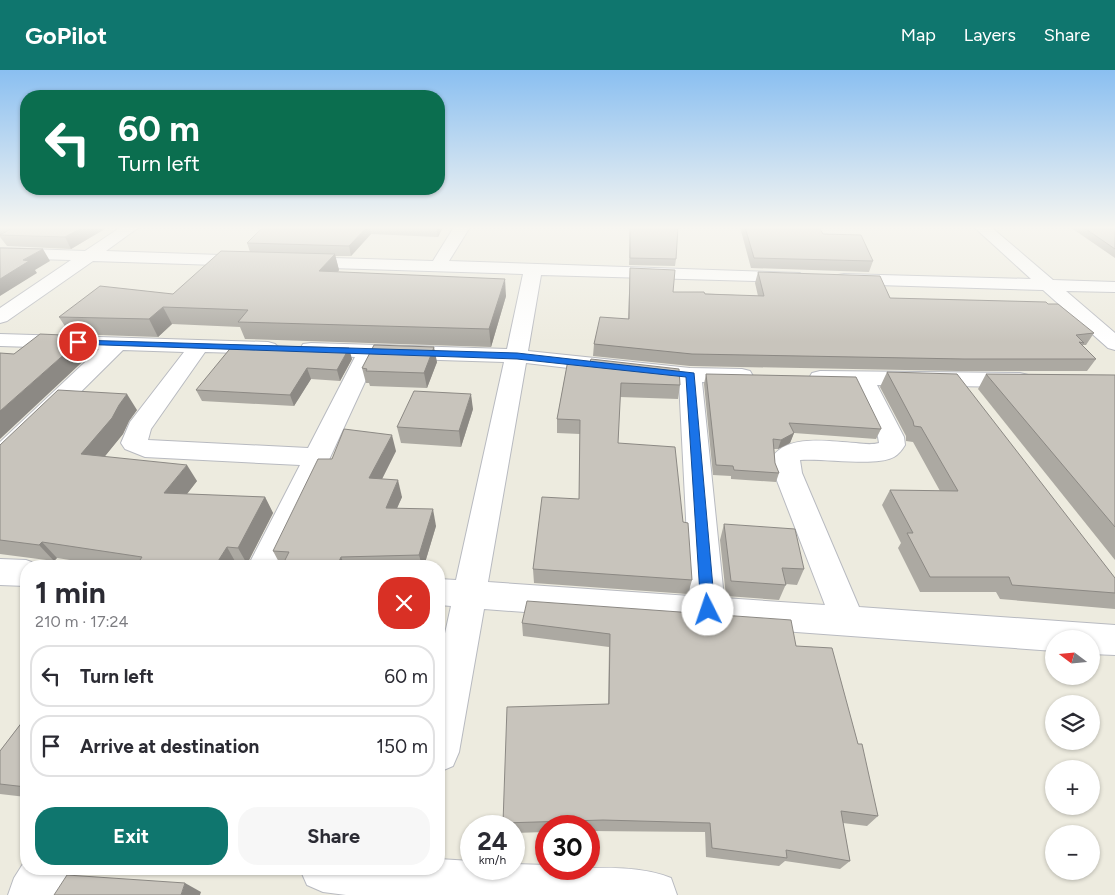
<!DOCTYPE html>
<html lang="en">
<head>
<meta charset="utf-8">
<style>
	:root { --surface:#fff; --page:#f7f7f7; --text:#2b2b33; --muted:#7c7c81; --line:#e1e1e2; --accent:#0f766e }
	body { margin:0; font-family:Figtree,sans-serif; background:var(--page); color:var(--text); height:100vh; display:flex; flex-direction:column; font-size:19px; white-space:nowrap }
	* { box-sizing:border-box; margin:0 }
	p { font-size:16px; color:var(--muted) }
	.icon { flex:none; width:28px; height:28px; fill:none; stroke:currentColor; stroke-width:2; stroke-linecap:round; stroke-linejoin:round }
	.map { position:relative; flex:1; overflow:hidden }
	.drawer { position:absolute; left:20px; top:490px; width:425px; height:315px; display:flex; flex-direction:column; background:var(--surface); border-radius:20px; box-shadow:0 1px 4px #0004 }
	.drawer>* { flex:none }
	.guide { position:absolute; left:20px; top:20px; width:425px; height:105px; border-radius:20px; box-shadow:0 1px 4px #0004; background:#0b6e4f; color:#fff; overflow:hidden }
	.needle { width:32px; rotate:286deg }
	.buttons { position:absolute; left:1045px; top:560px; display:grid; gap:10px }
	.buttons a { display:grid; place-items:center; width:55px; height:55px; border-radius:50%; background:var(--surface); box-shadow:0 1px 4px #0004; font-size:25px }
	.speed { position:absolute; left:460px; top:745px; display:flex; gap:10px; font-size:25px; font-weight:700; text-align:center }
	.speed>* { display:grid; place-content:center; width:65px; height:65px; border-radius:50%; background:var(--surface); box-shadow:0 1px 4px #0004; line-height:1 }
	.speed small { font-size:12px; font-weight:400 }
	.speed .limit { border:8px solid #d22; background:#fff; color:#111 }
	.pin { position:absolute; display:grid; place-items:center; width:42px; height:42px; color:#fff; margin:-21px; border:2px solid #fff; border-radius:50%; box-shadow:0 1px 5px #0007 }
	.me { position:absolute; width:55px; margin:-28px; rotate:356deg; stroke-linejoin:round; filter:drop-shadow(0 0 4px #0008) }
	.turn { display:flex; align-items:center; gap:18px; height:105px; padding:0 15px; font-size:22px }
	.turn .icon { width:65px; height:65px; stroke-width:2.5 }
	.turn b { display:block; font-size:35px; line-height:42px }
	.round { display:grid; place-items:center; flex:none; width:52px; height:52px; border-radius:20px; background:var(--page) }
	.head { display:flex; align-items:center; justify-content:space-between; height:85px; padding:0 15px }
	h1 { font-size:30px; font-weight:700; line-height:38px }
	.primary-button { display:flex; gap:10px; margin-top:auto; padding:10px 15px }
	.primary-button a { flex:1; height:58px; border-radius:20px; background:var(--accent); color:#fff; font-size:20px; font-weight:700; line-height:58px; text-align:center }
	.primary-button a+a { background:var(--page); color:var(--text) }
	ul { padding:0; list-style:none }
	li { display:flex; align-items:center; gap:15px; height:62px; margin:0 10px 8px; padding:0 5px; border:2px solid var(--line); border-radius:20px }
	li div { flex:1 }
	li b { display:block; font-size:19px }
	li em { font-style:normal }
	header { display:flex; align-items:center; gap:30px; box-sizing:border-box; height:70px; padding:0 25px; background:var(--accent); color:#fff }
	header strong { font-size:24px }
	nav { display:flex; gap:28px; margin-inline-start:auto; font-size:18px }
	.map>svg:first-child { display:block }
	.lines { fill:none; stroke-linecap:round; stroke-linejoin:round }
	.minor-casing { stroke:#b8bac0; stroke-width:2 }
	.minor { fill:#fff; fill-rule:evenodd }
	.wall { fill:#aca9a2 }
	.shaded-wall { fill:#8c8984 }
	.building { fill:#c8c4bc; stroke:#8c8984 }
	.route { fill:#1a73e8; stroke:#114b97 }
</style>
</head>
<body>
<header>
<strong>GoPilot</strong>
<nav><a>Map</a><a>Layers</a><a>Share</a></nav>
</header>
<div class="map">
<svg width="1115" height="825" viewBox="0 0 1115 825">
	<rect width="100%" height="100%" fill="#edebdf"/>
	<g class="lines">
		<g class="minor-casing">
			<g id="minor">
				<path d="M121,157H139L106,181L249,186L255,187L258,191L255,195L249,196L93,191L7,251L0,253V238L71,190L0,188V178L85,181Z"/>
				<path d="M454,157H470L449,191L800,203L803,207L800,211L794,212L541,205L528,281L690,298L742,299L750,301L753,306L750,311L742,313L702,312L724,528L825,535L774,403L772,388C787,363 831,372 856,373C863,374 872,375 879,373L878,367L854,315H820L812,313L809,308L812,303L820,301L1020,303L1028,305L1031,310L1028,315L1020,317L877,315L904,367L905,375C902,380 899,384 894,387C876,397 824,388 800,390L802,403L859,537L1115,555V585L1091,584V569H1054V581L484,539L459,682L453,696L439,702V591L451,536L439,535V509L456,510L504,292L376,288L280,496H248L300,395L145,387L125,379L121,373L130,352L184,282L123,280L9,393L0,396V372L99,279L0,276V264L268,272L275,274L279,278L275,282L268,284L205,282L151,359L148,370L308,378L355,287L303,284L300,279L303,274L311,273L507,279L523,204L299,197L293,196L290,192L293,188L299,187L433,191ZM526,293L679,311L690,526L488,512Z"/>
				<path d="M974,157H991L1053,210L1115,212V222L1066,221L1115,263V280L1108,278L1043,220L844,214L838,213L835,209L838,205L844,204L1031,209Z"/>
				<path d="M0,489L26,490L37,494L38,496H26V516L0,515Z"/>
				<path d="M26,789V799H73L66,815L56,825H8L14,808Z"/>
				<path d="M439,789L471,791V799H514V794L546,795V799C585,799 634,793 671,808L677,825H346L323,822L307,815L300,799H439Z"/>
			</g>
		</g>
		<use href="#minor" class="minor"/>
	</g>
	<g class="wall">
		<path d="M0,157H108L71,179L7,176L0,167Z"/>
		<path d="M263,157H443L438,167L371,164L351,186H335L339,200L338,202L506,226L491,277L245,269L240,257L172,254L158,267L70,264L59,247L173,224L250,182L247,173Z"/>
		<path d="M740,157H819L823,164L873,191L869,202L751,198Z"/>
		<path d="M1070,157H1115V188Z"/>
		<path d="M630,158L676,189L675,196L629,195Z"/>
		<path d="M630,198L673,222L758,226L755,213L758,202L890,228L1048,234L1094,263L1086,275H1082L1096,289L1087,301H957L690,296L593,286L594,274L628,249Z"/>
		<path d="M352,289L340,311L311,309L294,336L202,331L196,320Z"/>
		<path d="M568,290L680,315L678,329L620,327L618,373L683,452L692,510L688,524L534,513L533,499L579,429L580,364L557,363V349Z"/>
		<path d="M437,292L427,318L370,316L369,313H366L362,298Z"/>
		<path d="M887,302L1115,508V539L1000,529L996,522H920L898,478L901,473L882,435L890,420L940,421L913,372L906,371V366L880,317Z"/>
		<path d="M706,304L881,359L876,369L794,363L790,373L778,379H774L775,393L779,403L776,412L731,409V406L713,405L704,314Z"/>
		<path d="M986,304L1115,305V490L978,319Z"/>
		<path d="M473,339L461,377L401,373L397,357Z"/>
		<path d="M137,340L129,351L123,364L104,387L197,411L187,424L265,427L273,443L247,494L236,493L235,496H108L57,488L54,491L0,484V375Z"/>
		<path d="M396,381L382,409L402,427L397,438L436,456L424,496H281L273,481L332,389Z"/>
		<path d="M724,454L804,499L797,515L786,514L779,530L726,526L720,470Z"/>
		<path d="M522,553L796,576L878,746L867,756L843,753L850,791L840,799L785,791L779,796L706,787L705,762L589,761V756H546V762L514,763V756H504L503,753L608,634L609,577L523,566Z"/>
		<path d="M26,647V727L0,724V681Z"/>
	</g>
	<g class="shaded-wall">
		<path d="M83,157H108L71,179L65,167Z"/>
		<path d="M367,157H369L371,164L351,186L349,176Z"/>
		<path d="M436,157H443L438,167Z"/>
		<path d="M43,179L50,191L35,200L37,203L0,226V209L23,190Z"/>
		<path d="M335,184L339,200L324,217L319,201Z"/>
		<path d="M505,209L506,226L491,277L489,259Z"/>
		<path d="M163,237L172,254L158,267L149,249Z"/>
		<path d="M85,266L94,281L0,369V341Z"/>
		<path d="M434,277L437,292L427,318L424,303Z"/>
		<path d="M349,278L352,289L340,311L337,300Z"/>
		<path d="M307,298L311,309L294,336L290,325Z"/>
		<path d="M127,324L137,340L129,351L123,364L93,401L81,384Z"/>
		<path d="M471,324L473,339L461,377L459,361Z"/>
		<path d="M794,363L790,373L778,379L781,370Z"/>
		<path d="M392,365L396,381L374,425L369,408Z"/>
		<path d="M187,395L197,411L175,439L164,423Z"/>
		<path d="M398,410L402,427L390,454L386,438Z"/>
		<path d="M265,427L273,443L247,494L238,478Z"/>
		<path d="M433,439L436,456L424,496H422L419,485Z"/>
		<path d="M42,472L57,488L54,491L39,475Z"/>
		<path d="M227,477L236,493L235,496H215Z"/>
		<path d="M341,487L345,496H337Z"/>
		<path d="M185,813L201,822L200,825H181Z"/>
	</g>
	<g class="building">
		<path d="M6,157H83L65,167L0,165L14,157Z"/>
		<path d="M263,157H367L349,176L247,173Z"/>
		<path d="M647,157H678L676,189L630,188V158L646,159Z"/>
		<path d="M745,157H819L823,164L861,165L873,191L754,188Z"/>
		<path d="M1083,157H1115V179Z"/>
		<path d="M0,178L43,179L23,190L29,191L0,209Z"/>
		<path d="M221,181L335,184L319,201L505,209L489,259L238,252L248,240L163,237L149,249L59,247L100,216L173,224Z"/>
		<path d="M630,198L675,200L673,222H704L705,224L764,226L758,202L880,206L890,228L1046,232L1048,234H1058L1094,263L1076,265L1084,273L1079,272L1096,289H964L692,284L594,274L600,247L629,249Z"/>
		<path d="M40,264L85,266L0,341V283L14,284Z"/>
		<path d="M233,275L349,278L337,300L307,298L290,325L196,320Z"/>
		<path d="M374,275L434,277L424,303L366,301L367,299L362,298Z"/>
		<path d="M591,289L679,299L680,315L621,313L618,373L675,377L683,452L688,453L692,510L533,499L542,427L579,429L580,350L557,349L568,290L590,292Z"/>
		<path d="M887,302L957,304L1115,508V523L1012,515L1009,507H930L907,463H913L890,420L958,421L921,357L914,356L913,351Z"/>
		<path d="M706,304L856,307L881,358V359L789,353L794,363L781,370L773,369L775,393L779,403L734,400L733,396L716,395Z"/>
		<path d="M986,304L1115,305V457Z"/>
		<path d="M58,320L127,324L119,335L112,348L81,384L187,395L164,423L265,427L238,478L227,477L215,496H136L142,487L42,472L39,475L0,470V375Z"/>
		<path d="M414,321L471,324L459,361L397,357Z"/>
		<path d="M344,359L392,365L369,408L398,410L386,438L433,439L419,485L341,487L337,496H282L289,482L273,481L318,389H332Z"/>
		<path d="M724,454L795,459L804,499L782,498L786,515L731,511Z"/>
		<path d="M527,531L791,550L796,576L832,578L858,674H862L878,746L841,741L850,791L786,780L787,788L712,778L710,753L603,750L503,753L507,637L609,634L610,564L522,553Z"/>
		<path d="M26,647V717L0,714V681Z"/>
		<path d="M67,805L185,813L181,825H54Z"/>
	</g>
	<linearGradient id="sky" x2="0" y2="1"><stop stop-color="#8abff1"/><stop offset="0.58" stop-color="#f7f6f1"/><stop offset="1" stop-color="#f7f6f1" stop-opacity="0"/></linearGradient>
	<rect width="1115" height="272" fill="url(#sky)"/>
	<path class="route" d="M78,270L517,283L694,303L715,540L713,544L708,546L703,544L701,540L686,307L517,289L75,274L74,272Z"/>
</svg>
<div class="buttons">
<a><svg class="needle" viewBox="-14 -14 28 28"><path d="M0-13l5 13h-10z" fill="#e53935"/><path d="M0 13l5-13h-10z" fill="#7c7c81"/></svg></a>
<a><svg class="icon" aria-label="layers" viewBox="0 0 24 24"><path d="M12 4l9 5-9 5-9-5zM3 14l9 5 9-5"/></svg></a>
<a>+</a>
<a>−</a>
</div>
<div class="speed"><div>24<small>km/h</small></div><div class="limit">30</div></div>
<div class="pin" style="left:78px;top:272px;background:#d93025"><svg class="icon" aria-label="arrive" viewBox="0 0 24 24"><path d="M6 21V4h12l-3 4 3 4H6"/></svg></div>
<svg class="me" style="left:708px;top:540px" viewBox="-20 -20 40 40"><circle r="19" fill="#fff"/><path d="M0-13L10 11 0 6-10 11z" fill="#1a73e8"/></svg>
<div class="guide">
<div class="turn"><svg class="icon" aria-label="left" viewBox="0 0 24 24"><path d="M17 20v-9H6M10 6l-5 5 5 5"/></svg><div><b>60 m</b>Turn left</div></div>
</div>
<section class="drawer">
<div class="head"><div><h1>1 min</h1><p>210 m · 17:24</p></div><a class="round" style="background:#d93025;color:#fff"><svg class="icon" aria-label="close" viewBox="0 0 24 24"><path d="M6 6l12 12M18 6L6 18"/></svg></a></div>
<ul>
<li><svg class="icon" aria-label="left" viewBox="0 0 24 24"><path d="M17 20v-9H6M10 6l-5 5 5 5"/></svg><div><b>Turn left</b></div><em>60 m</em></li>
<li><svg class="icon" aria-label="arrive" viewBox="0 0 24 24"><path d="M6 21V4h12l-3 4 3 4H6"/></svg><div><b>Arrive at destination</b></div><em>150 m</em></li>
</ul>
<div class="primary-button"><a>Exit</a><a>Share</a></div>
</section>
</div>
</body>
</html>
